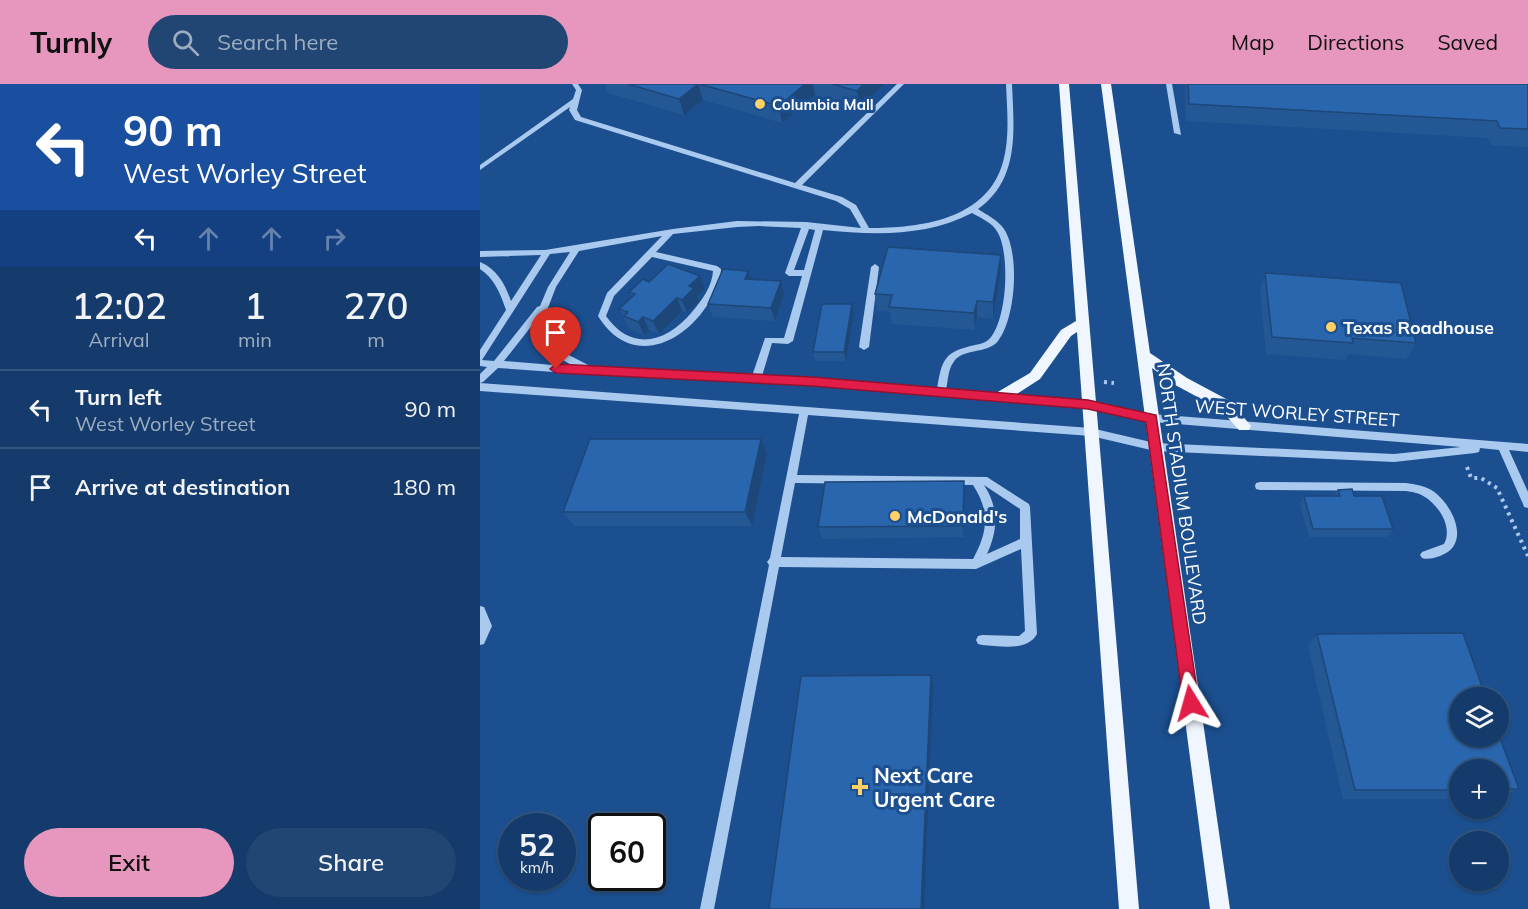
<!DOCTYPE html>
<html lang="en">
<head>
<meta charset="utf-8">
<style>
	:root { --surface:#143b6b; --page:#214673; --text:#f1f3f6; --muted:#9dadc1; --line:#33557e; --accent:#e797bd }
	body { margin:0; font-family:Mulish,sans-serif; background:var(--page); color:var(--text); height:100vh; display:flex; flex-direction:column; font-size:22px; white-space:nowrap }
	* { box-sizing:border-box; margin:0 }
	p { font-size:20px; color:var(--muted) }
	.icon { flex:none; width:33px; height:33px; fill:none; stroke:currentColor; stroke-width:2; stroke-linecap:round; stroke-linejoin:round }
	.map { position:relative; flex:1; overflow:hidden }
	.details { display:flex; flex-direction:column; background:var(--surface); width:480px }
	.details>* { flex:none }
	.guide { background:#1a4fa0; color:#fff; overflow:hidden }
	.tools { position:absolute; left:969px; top:603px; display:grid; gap:12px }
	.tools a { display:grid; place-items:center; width:60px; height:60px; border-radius:50%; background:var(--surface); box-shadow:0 2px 4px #0004,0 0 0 2px var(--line); font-size:30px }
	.speed { position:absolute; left:18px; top:729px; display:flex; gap:12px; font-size:30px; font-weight:700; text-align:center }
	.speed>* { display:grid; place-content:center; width:78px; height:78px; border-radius:50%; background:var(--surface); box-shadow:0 2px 4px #0004,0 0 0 2px var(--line); line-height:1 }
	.speed small { font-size:15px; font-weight:400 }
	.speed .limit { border:3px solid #111; border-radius:9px; background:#fff; color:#111 }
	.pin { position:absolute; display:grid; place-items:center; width:51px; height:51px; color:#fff; margin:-62px -26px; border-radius:50% 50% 50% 0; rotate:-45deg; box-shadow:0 0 6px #0007 }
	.pin .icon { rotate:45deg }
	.me { position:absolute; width:66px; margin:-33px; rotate:352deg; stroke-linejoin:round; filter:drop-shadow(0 0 4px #0008) }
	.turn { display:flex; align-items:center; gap:21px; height:126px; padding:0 24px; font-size:27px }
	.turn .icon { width:78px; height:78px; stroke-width:2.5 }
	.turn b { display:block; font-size:42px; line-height:51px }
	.lanes { display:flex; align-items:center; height:57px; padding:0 24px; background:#0003; justify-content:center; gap:30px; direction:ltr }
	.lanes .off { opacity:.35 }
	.eta { display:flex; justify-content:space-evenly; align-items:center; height:102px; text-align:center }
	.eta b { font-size:36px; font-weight:600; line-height:42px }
	.primary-button { display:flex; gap:12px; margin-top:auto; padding:12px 24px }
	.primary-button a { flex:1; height:69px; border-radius:36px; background:var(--accent); color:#111; font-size:24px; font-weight:600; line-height:69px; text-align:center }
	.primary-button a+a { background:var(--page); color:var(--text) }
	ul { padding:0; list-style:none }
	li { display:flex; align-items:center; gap:18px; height:78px; padding:0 24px; border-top:2px solid var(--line) }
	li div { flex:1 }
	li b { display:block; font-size:22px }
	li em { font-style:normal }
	header { display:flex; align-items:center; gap:36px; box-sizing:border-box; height:84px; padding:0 30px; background:var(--accent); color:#111 }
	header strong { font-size:28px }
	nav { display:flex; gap:33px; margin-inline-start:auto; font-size:21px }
	.search { width:420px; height:54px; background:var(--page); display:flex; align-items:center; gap:15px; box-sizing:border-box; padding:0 21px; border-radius:33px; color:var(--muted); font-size:22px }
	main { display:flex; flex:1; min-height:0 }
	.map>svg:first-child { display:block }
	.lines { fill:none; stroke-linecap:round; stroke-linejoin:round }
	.path { stroke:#a9c9ee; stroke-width:4; stroke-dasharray:3 4.5; stroke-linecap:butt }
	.minor { fill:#a9c9ee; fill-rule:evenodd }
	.major { fill:#f0f6ff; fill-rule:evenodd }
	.wall { fill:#245895 }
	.shaded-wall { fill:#1d4779 }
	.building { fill:#2a66ad; stroke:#1d4779; stroke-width:1.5 }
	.route { fill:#e11d48; stroke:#92132f; stroke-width:1.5 }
	.poi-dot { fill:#ffd166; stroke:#1b4f8f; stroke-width:2 }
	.labels { text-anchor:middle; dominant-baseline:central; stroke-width:6; stroke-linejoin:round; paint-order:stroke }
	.far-poi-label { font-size:15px; font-weight:bold; fill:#fff; stroke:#1b4f8f; text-anchor:start }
	.poi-label { font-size:18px; font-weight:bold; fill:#fff; stroke:#1b4f8f; text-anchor:start }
	.street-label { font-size:18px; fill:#fff; stroke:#1b4f8f }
	.near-poi-label { font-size:21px; font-weight:bold; fill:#fff; stroke:#1b4f8f; text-anchor:start }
</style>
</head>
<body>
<header>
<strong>Turnly</strong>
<div class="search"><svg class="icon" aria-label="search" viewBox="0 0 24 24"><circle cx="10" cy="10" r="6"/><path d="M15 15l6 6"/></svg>Search here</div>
<nav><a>Map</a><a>Directions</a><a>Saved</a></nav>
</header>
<main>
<section class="details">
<div class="guide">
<div class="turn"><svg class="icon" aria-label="left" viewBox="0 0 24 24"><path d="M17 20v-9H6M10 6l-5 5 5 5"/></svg><div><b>90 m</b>West Worley Street</div></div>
<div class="lanes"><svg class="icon" aria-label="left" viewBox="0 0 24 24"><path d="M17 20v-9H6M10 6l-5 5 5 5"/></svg><svg class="icon off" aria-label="ahead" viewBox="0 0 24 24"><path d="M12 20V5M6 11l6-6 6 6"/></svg><svg class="icon off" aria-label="ahead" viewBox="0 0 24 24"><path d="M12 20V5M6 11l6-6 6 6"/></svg><svg class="icon off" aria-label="right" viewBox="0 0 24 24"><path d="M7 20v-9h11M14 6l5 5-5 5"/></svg></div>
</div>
<div class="eta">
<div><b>12:02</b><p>Arrival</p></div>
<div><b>1</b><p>min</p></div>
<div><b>270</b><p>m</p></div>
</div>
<ul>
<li><svg class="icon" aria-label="left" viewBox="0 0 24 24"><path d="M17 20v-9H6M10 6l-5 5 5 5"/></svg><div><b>Turn left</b><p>West Worley Street</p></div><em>90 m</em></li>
<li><svg class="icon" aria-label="arrive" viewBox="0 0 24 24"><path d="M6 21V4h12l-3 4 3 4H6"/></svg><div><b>Arrive at destination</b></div><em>180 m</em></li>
</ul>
<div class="primary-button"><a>Exit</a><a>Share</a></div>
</section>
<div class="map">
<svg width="1048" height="825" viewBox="0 0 1048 825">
	<rect width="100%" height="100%" fill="#1b4f8f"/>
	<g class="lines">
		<g class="path">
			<path d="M624,298L634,299"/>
			<path d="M987,383L991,394H1001L1017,404L1048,472"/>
		</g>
		<g class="minor">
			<path d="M92,0H98L102,6L97,26L101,33L315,99L417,0H424L322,101L362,113L376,121L389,144C440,144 507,136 523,78C530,53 527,26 526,0H532C534,46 540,95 498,125C507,131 518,136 524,145C540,169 536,234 518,257C507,271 482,263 473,279C468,286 468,297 466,306L608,317L672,330L1048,360V368L1029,366L1048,408V424L1044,423L1043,420L1019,366L1000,364L999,368L995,369L914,378L675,367L611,352L328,331L317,391L507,393L549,420L550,423L557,550C547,568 520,562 502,561L498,560L496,556L498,552L502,551L539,552L545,547L541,465L496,485L299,483L234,825H220L289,481L287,478L290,474L319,330L0,307V290L7,283L0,282V266L26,226C20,209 15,195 0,185V178C17,185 25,200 31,217L61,171L0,173V167L65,166L193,145L257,137L326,138L381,144L370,125L356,117L95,36L89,26L90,23L0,86V81L93,15L96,6ZM492,129C501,134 513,139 518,149C530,171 527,233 511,253C507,258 502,260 495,261C464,268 462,275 457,305L332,295L282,292L292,259L308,260L313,257L343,146C394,151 446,153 492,129ZM279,142L321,144L305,189L309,192H322L304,254H285L272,292L114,284L83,268L70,254L66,242V229L76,203L99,167L182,152L127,209L118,232C148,281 198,264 226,223C234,211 241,200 241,185L237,182L176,168L193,150L257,143ZM329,145L335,146L324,186H314ZM90,168L68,203L60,222L57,223L14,277L2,276L70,170ZM172,173L233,187C232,203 222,216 212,228C187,258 152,269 126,232L134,212ZM57,235C57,260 75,274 97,283L24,277ZM18,284L116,291L332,301L608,325L672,338L981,363L914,370L675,359L611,344L0,299L3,298ZM315,399L493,401C510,427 508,448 493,475L301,473ZM504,401L540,425V455L507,470C518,446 519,424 504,401Z"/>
			<path d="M686,0H692L701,51L694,49Z"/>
			<path d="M395,180L399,183L389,263L384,266L379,263L391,183Z"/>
			<path d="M780,398L926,399C935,400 945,402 953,407C973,421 992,461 960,472C954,474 948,476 942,474L940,471L942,468L964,460C973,443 959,422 945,413C939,409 933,408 926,407L780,406L776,405L775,402L776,399Z"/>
			<path d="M0,522L4,523L12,542L4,560L0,561Z"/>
		</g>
		<g class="major">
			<path d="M579,0H589L659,825H639L597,248L591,252L560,295L526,317H516L514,313L516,309L550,289L581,246L596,237Z"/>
			<path d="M621,0H631L670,269L707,294L750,317L771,342L769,346H759L740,325L697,302L672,284L750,825H730Z"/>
		</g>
	</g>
	<g class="wall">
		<path d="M124,0H404L379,23L335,11L302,39L223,16L204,31L128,9Z"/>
		<path d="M705,0H1048V63L1011,61L1008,54L706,37Z"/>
		<path d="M521,171V187L513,235L497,233L495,246L412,240L410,228L397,227L395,210Z"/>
		<path d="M268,187L271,195L304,210L295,237L233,233L228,220Z"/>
		<path d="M785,189L936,259L926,275L868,270L865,276L786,270L780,206Z"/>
		<path d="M220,192L225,205L217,212L219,217L207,229L202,227L179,250L169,246L164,251L150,245L139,225L152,214L149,208L169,198Z"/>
		<path d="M372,220L374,229L366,277H335L333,268Z"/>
		<path d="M281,355L287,370L272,442H94L83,428Z"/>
		<path d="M484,397V453L342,455L338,443Z"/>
		<path d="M858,406L874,412L913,445L907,453H829L820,420L824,412H854Z"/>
		<path d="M983,549L1006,614H980V652H1018V649L1038,705L1022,714H1018V686H980V715H863L828,562L837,550Z"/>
	</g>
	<g class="shaded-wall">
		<path d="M218,0L223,16L204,31L199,15Z"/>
		<path d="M325,0H333L335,11L302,39L299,22Z"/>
		<path d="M384,0H404L379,23L377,7Z"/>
		<path d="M521,171V187L513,235V218Z"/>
		<path d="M268,187L273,200L265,195Z"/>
		<path d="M220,192L225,205L217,212L219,217L207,229L202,216L209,202Z"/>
		<path d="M301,197L304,210L295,237L291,224Z"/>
		<path d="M197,214L202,227L179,250L173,237Z"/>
		<path d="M497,217V233L495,246L494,229Z"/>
		<path d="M372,220L374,229L366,277L364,268Z"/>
		<path d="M163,233L169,246L164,251L158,238Z"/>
		<path d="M281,355L287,370L272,442L265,428Z"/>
		<path d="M484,397V453L483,442Z"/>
		<path d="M451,591L453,602L444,825H441Z"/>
	</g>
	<g class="building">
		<path d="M148,0H218L199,15Z"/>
		<path d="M219,0H325L299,22Z"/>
		<path d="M352,0H384L377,7Z"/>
		<path d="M708,0H1048V45L1020,44L1017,37L709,20Z"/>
		<path d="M408,163L521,171L513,218L497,217L494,229L409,223L412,211L395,210Z"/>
		<path d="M188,180L220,192L209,202L214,204L202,216L197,214L173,237L163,233L158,238L144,232L148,228L139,225L155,210L149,208L163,195L169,198Z"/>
		<path d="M243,185L268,187L265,195L301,197L291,224L228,220Z"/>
		<path d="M785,189L921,199L936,259L872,254L873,259L792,253Z"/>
		<path d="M342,220H372L364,268H333Z"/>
		<path d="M110,355H281L265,428H83Z"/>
		<path d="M484,397L483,442L338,443L345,398Z"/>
		<path d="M872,405L874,412H902L913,445H833L824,412H860L858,406Z"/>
		<path d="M983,549L1006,614H980V652H1018V649L1039,705H1018V686H980V706H875L837,550Z"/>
		<path d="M451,591L441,825H289L321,592Z"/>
	</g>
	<path class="route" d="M76,280L332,293L608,316L676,331L719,619L717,625L711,627L706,625L703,619L666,338L608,325L332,302L76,289L70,285Z"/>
	<g class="poi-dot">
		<circle cx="280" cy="20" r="6"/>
		<circle cx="851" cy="243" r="6"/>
		<circle cx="415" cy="432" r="6"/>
		<path d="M377 694h6v6h6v6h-6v6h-6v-6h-6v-6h6z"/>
	</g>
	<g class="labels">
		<g class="far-poi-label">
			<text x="292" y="20">Columbia Mall</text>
		</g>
		<g class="poi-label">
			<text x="863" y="243">Texas Roadhouse</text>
			<text x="427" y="432">McDonald's</text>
		</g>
		<g class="street-label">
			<text transform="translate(817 329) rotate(4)">WEST WORLEY STREET</text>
			<text transform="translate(702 410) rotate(82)">NORTH STADIUM BOULEVARD</text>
		</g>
		<g class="near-poi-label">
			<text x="394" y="691">Next Care<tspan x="394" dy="24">Urgent Care</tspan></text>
		</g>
	</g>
</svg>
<div class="tools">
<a><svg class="icon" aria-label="layers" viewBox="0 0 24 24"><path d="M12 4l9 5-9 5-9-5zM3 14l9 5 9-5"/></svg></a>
<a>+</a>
<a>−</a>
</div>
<div class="speed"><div>52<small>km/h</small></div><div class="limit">60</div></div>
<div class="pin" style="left:76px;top:285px;background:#d93025"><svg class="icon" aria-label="arrive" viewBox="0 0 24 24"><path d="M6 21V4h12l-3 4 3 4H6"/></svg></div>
<svg class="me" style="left:711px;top:619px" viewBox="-20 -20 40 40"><path d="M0-17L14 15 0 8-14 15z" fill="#e11d48" stroke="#fff" stroke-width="4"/></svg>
</div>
</main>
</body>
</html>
